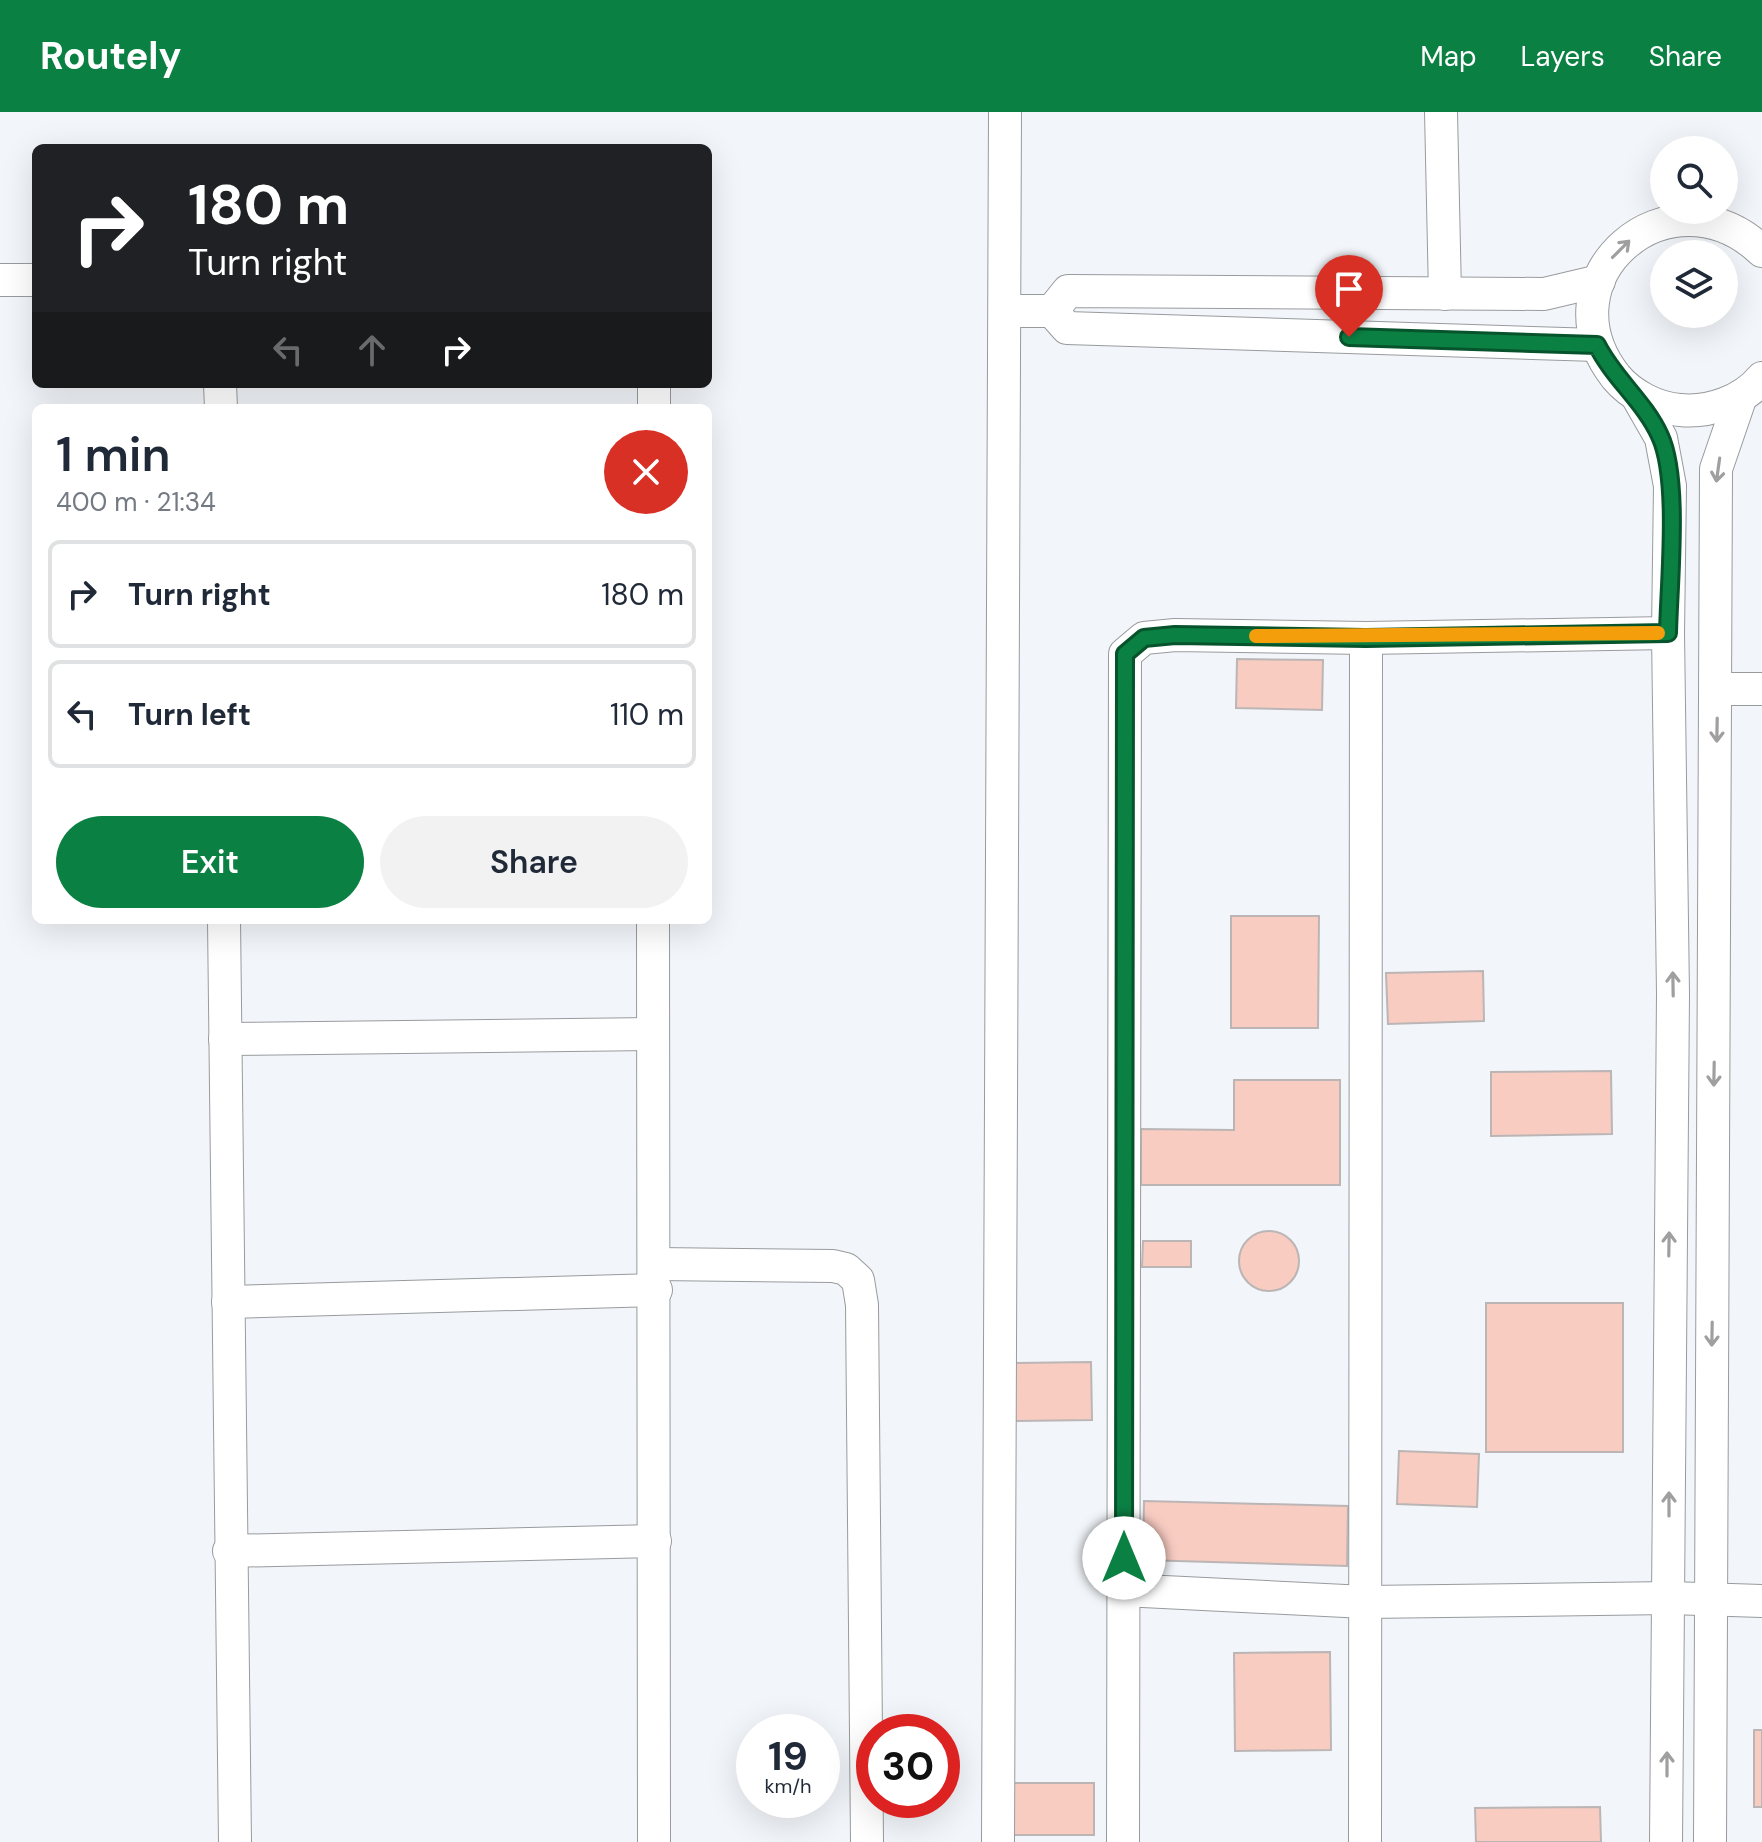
<!DOCTYPE html>
<html lang="en">
<head>
<meta charset="utf-8">
<style>
	:root { --surface:#fff; --page:#f2f2f3; --text:#1f2937; --muted:#747a83; --line:#e0e1e3; --accent:#0b8043 }
	body { margin:0; font-family:"DM Sans",sans-serif; background:var(--page); color:var(--text); height:100vh; display:flex; flex-direction:column; font-size:30px; white-space:nowrap }
	* { box-sizing:border-box; margin:0 }
	p { font-size:26px; color:var(--muted) }
	.icon { flex:none; width:44px; height:44px; fill:none; stroke:currentColor; stroke-width:2; stroke-linecap:round; stroke-linejoin:round }
	.map { position:relative; flex:1; overflow:hidden }
	.side { position:absolute; left:32px; top:292px; width:680px; height:520px; display:flex; flex-direction:column; background:var(--surface); border-radius:12px; box-shadow:0 8px 32px #0002 }
	.side>* { flex:none }
	.guide { position:absolute; left:32px; top:32px; width:680px; height:244px; border-radius:12px; box-shadow:0 8px 32px #0002; background:#202124; color:#fff; overflow:hidden }
	.fabs { position:absolute; left:1650px; top:24px; display:grid; gap:16px }
	.fabs a { display:grid; place-items:center; width:88px; height:88px; border-radius:50%; background:var(--surface); box-shadow:0 8px 32px #0002; font-size:40px }
	.speed { position:absolute; left:736px; top:1602px; display:flex; gap:16px; font-size:40px; font-weight:700; text-align:center }
	.speed>* { display:grid; place-content:center; width:104px; height:104px; border-radius:50%; background:var(--surface); box-shadow:0 8px 32px #0002; line-height:1 }
	.speed small { font-size:20px; font-weight:400 }
	.speed .limit { border:12px solid #d22; background:#fff; color:#111 }
	.pin { position:absolute; display:grid; place-items:center; width:68px; height:68px; color:#fff; margin:-82px -34px; border-radius:50% 50% 50% 0; rotate:-45deg; box-shadow:0 0 8px #0007 }
	.pin .icon { rotate:45deg }
	.me { position:absolute; width:88px; margin:-44px; rotate:0deg; stroke-linejoin:round; filter:drop-shadow(0 0 6px #0008) }
	.turn { display:flex; align-items:center; gap:28px; height:168px; padding:0 24px; font-size:36px }
	.turn .icon { width:104px; height:104px; stroke-width:2.5 }
	.turn b { display:block; font-size:56px; line-height:68px }
	.lanes { display:flex; align-items:center; height:76px; padding:0 24px; background:#0003; justify-content:center; gap:40px; direction:ltr }
	.lanes .off { opacity:.35 }
	.round { display:grid; place-items:center; flex:none; width:84px; height:84px; border-radius:42px; background:var(--page) }
	.head { display:flex; align-items:center; justify-content:space-between; height:136px; padding:0 24px }
	h1 { font-size:48px; font-weight:600; line-height:60px }
	.cta { display:flex; gap:16px; margin-top:auto; padding:16px 24px }
	.cta a { flex:1; height:92px; border-radius:48px; background:var(--accent); color:#fff; font-size:32px; font-weight:600; line-height:92px; text-align:center }
	.cta a+a { background:var(--page); color:var(--text) }
	ul { padding:0; list-style:none }
	li { display:flex; align-items:center; gap:24px; height:108px; margin:0 16px 12px; padding:0 8px; border:4px solid var(--line); border-radius:12px }
	li div { flex:1 }
	li b { display:block; font-size:30px }
	li em { font-style:normal }
	header { display:flex; align-items:center; gap:48px; box-sizing:border-box; height:112px; padding:0 40px; background:var(--accent); color:#fff }
	header strong { font-size:38px }
	nav { display:flex; gap:44px; margin-inline-start:auto; font-size:28px }
	.map>svg:first-child { display:block }
	.building { fill:#f9ccc2; stroke:#bbb6b5; stroke-width:2 }
	.lines { fill:none; stroke-linecap:round; stroke-linejoin:round }
	.street-casing { stroke:#989b9e; stroke-width:34 }
	.street { stroke:#fff; stroke-width:32 }
	.oneway { stroke:#9f9fa0 }
	.route-casing { stroke:#07532c; stroke-width:20 }
	.route { stroke:#0b8043; stroke-width:14 }
	.slow { stroke:#f59e0b; stroke-width:14 }
</style>
</head>
<body>
<header>
<strong>Routely</strong>
<nav><a>Map</a><a>Layers</a><a>Share</a></nav>
</header>
<div class="map">
<svg width="1762" height="1730" viewBox="0 0 1762 1730">
	<rect width="100%" height="100%" fill="#f2f5f9"/>
	<g class="building">
		<path d="M1237,547L1323,548L1322,598L1236,596Z"/>
		<path d="M1231,804H1319L1318,916H1231Z"/>
		<path d="M1483,859L1484,909L1388,912L1386,861Z"/>
		<path d="M1611,959L1612,1022L1491,1024V960Z"/>
		<path d="M1234,968H1340V1073H1141V1017L1234,1018Z"/>
		<circle cx="1269" cy="1149" r="30"/>
		<path d="M1143,1129H1191V1155H1142Z"/>
		<rect x="1486" y="1191" width="137" height="149"/>
		<path d="M1091,1250L1092,1308L1007,1309L1006,1251Z"/>
		<path d="M1399,1339L1479,1342L1477,1395L1397,1392Z"/>
		<path d="M1144,1389L1348,1394L1347,1454L1143,1448Z"/>
		<path d="M1330,1540L1331,1638L1235,1639L1234,1541Z"/>
		<rect x="1754" y="1618" width="8" height="77"/>
		<path d="M1004,1671H1094V1723H1005Z"/>
		<path d="M1600,1695L1601,1730H1476L1475,1696Z"/>
	</g>
	<g class="lines">
		<g class="street-casing">
			<g id="street">
				<path d="M1441,0L1445,182"/>
				<path d="M1762,139C1669,52 1538,166 1616,265C1631,283 1656,296 1680,298C1709,301 1743,289 1762,266"/>
				<path d="M0,168H36"/>
				<path d="M1006,199H1052L1067,216L1597,233"/>
				<path d="M1052,199L1068,179L1544,182L1599,169"/>
				<path d="M220,272L221,296"/>
				<path d="M1637,284L1661,326L1670,374L1668,521L1673,882L1666,1730"/>
				<path d="M654,296V272"/>
				<path d="M1718,577H1762"/>
				<path d="M224,808L235,1730"/>
				<path d="M653,808L654,1730"/>
				<path d="M225,927L652,922"/>
				<path d="M656,1152L833,1154L846,1157L858,1168L862,1193L867,1730"/>
				<path d="M228,1190L656,1178"/>
				<path d="M229,1439L655,1429"/>
				<path d="M1123,1478L1365,1490L1670,1486L1762,1489"/>
				<path d="M998,1730L1005,0"/>
				<path d="M1123,1730L1125,542L1144,526L1175,523L1366,526L1668,521"/>
				<path d="M1365,1730L1366,526"/>
				<path d="M1710,1730L1716,357L1741,284"/>
			</g>
		</g>
		<use href="#street" class="street"/>
	</g>
	<defs><path id="oneway-shaft" d="M-6 0H5M1.5-3L5.5 0L1.5 3" fill="none" stroke-width="1.6" stroke-linecap="round" stroke-linejoin="round" transform="scale(2)"/></defs>
	<g class="oneway">
		<use href="#oneway-shaft" transform="translate(1621 137) rotate(-45)"/>
		<use href="#oneway-shaft" transform="translate(1718 358) rotate(98)"/>
		<use href="#oneway-shaft" transform="translate(1717 618) rotate(91)"/>
		<use href="#oneway-shaft" transform="translate(1673 872) rotate(-91)"/>
		<use href="#oneway-shaft" transform="translate(1714 962) rotate(91)"/>
		<use href="#oneway-shaft" transform="translate(1669 1132) rotate(-89)"/>
		<use href="#oneway-shaft" transform="translate(1712 1222) rotate(91)"/>
		<use href="#oneway-shaft" transform="translate(1669 1392) rotate(-90)"/>
		<use href="#oneway-shaft" transform="translate(1667 1652) rotate(-90)"/>
	</g>
	<g class="lines">
		<g class="route-casing">
			<path id="route" d="M1124,1446L1125,542L1144,526L1175,523L1366,526L1668,521C1669,471 1680,367 1660,324C1644,289 1614,267 1597,233L1349,225"/>
		</g>
		<use href="#route" class="route"/>
		<path class="slow" d="M1256,524L1658,521"/>
	</g>
</svg>
<div class="fabs">
<a><svg class="icon" aria-label="search" viewBox="0 0 24 24"><circle cx="10" cy="10" r="6"/><path d="M15 15l6 6"/></svg></a>
<a><svg class="icon" aria-label="layers" viewBox="0 0 24 24"><path d="M12 4l9 5-9 5-9-5zM3 14l9 5 9-5"/></svg></a>
</div>
<div class="speed"><div>19<small>km/h</small></div><div class="limit">30</div></div>
<div class="pin" style="left:1349px;top:225px;background:#d93025"><svg class="icon" aria-label="arrive" viewBox="0 0 24 24"><path d="M6 21V4h12l-3 4 3 4H6"/></svg></div>
<svg class="me" style="left:1124px;top:1446px" viewBox="-20 -20 40 40"><circle r="19" fill="#fff"/><path d="M0-13L10 11 0 6-10 11z" fill="#0b8043"/></svg>
<div class="guide">
<div class="turn"><svg class="icon" aria-label="right" viewBox="0 0 24 24"><path d="M7 20v-9h11M14 6l5 5-5 5"/></svg><div><b>180 m</b>Turn right</div></div>
<div class="lanes"><svg class="icon off" aria-label="left" viewBox="0 0 24 24"><path d="M17 20v-9H6M10 6l-5 5 5 5"/></svg><svg class="icon off" aria-label="ahead" viewBox="0 0 24 24"><path d="M12 20V5M6 11l6-6 6 6"/></svg><svg class="icon" aria-label="right" viewBox="0 0 24 24"><path d="M7 20v-9h11M14 6l5 5-5 5"/></svg></div>
</div>
<section class="side">
<div class="head"><div><h1>1 min</h1><p>400 m · 21:34</p></div><a class="round" style="background:#d93025;color:#fff"><svg class="icon" aria-label="close" viewBox="0 0 24 24"><path d="M6 6l12 12M18 6L6 18"/></svg></a></div>
<ul>
<li><svg class="icon" aria-label="right" viewBox="0 0 24 24"><path d="M7 20v-9h11M14 6l5 5-5 5"/></svg><div><b>Turn right</b></div><em>180 m</em></li>
<li><svg class="icon" aria-label="left" viewBox="0 0 24 24"><path d="M17 20v-9H6M10 6l-5 5 5 5"/></svg><div><b>Turn left</b></div><em>110 m</em></li>
</ul>
<div class="cta"><a>Exit</a><a>Share</a></div>
</section>
</div>
</body>
</html>
